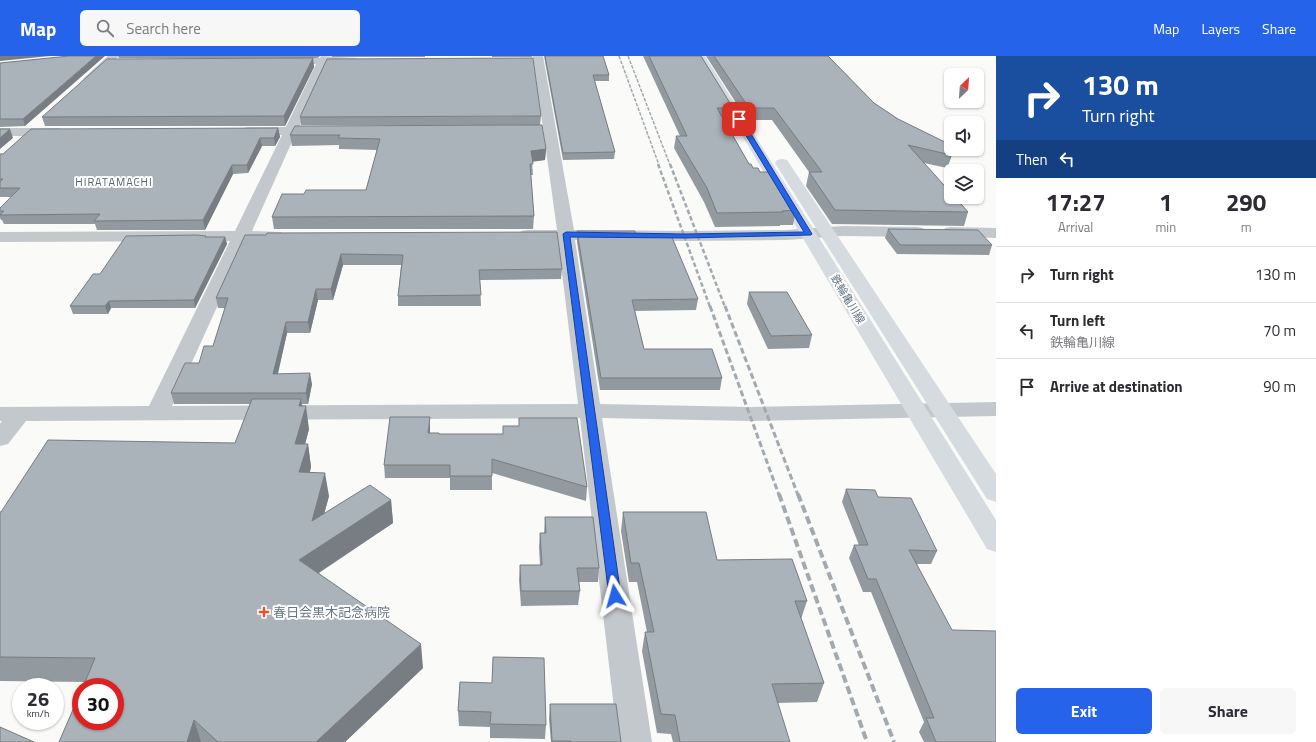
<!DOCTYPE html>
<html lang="en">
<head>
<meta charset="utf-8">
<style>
	:root { --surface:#fff; --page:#f7f7f7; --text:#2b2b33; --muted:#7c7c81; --line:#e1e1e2; --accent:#2563eb }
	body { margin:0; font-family:"Titillium Web","Noto Sans JP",sans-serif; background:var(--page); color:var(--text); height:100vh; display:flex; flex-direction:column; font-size:15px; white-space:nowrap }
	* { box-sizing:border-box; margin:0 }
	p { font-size:13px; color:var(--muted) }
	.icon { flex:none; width:22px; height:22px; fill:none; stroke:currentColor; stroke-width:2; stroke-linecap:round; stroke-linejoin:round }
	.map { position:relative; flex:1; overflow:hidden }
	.details { display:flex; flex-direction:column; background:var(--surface); width:320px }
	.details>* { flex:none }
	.top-card { background:#1a4fa0; color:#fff; overflow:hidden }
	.needle { width:26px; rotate:25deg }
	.tools { position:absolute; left:944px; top:12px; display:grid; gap:8px }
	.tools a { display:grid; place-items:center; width:40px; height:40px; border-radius:6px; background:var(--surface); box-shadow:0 1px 3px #0004; font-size:20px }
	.speed { position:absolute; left:12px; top:622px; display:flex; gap:8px; font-size:20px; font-weight:700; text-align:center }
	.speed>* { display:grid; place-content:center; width:52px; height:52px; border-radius:50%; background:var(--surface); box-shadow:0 1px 3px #0004; line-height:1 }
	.speed small { font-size:10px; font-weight:400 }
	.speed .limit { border:6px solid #d22; background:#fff; color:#111 }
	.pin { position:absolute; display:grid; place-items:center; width:34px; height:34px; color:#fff; margin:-17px; border-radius:8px; box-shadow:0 2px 6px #0006 }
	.me { position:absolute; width:44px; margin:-22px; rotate:352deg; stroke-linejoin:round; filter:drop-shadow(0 0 3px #0008) }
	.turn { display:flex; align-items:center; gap:14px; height:84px; padding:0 20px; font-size:18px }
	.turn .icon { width:52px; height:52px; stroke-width:2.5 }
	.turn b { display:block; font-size:28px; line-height:34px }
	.then { display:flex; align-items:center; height:38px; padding:0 20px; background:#0003; gap:8px; font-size:15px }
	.eta { display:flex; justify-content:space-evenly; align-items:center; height:68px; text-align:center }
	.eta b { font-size:24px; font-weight:700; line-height:28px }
	.button { display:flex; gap:8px; margin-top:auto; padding:8px 20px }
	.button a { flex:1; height:46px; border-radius:6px; background:var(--accent); color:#fff; font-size:16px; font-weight:700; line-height:46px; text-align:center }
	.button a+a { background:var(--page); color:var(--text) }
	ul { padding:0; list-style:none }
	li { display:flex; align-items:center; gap:12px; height:56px; padding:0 20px; border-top:1px solid var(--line) }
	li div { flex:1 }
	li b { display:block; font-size:15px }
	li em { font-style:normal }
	header { display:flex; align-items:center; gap:24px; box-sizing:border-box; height:56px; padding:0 20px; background:var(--accent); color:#fff }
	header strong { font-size:19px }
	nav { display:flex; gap:22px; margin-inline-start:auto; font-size:14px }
	.search { width:280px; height:36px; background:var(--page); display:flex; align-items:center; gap:10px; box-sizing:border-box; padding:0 14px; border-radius:6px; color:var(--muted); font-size:15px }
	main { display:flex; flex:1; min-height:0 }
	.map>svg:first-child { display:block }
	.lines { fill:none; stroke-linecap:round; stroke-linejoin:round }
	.street { fill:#c3c8cc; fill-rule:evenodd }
	.secondary { fill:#d6dbdf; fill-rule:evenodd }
	.rail-far3 { stroke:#a2aab0; stroke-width:1.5; stroke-dasharray:3.5 1.5; stroke-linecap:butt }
	.rail-far2 { stroke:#a2aab0; stroke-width:2.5; stroke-dasharray:4.5 2.5; stroke-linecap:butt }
	.rail-far1 { stroke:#a2aab0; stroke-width:3; stroke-dasharray:6 3; stroke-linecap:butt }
	.rail { stroke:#a2aab0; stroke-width:4; stroke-dasharray:8 4; stroke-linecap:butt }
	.wall { fill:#929a9f }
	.shaded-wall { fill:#777d82 }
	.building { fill:#aab3b9; stroke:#777d82 }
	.route { fill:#2563eb; stroke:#184099 }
	.poi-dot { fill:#e4572e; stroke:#fff; stroke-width:1.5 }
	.labels { text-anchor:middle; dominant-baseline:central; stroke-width:4; stroke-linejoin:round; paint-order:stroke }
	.far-quarter-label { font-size:11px; letter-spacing:1px; fill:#57646e; stroke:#fff }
	.street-label { font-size:11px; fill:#657683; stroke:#fff }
	.near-poi-label { font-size:13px; fill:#657683; stroke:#fff; text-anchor:start }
</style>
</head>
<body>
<header>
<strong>Map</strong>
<div class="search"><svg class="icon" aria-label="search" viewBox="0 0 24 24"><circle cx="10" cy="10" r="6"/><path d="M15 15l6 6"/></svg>Search here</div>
<nav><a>Map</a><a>Layers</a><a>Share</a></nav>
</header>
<main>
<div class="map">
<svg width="996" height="686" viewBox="0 0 996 686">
	<rect width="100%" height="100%" fill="#fafaf8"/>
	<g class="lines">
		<g class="street">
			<path d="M108,0H119L93,25H85L83,23L85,21Z"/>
			<path d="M321,0L356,2L362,5L356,8H328L299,71L327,72L329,75L327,78L295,79L252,175L281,176L283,180L281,184L247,185L172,350L578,348L558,184H527L521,183L519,179L521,175L527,174H557L533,0H543L574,174L685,175L786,174L843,170L917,171L923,172L925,176L923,180L917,181L843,180L786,184L685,185L575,184L600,348L750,351L996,346V360L750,365L602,362L652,686H618L580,362L26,365L8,388L0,390V368L2,365H0V351L149,350L230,185L0,186V176L235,175L282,79H248L243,78L241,75L243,72L248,71H286L316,8H284L278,5L284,2H320Z"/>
			<path d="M0,72H58L63,73L65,76L63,79L58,80H0Z"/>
			<path d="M951,171L996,172V182L945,180L943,176L945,172Z"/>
		</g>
		<g class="secondary">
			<path d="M695,0H705L996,464V496L987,493Z"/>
			<path d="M782,103L787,104L789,107L996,418V446L987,443L775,107L777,104Z"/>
		</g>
		<g class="rail-far3">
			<path d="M619,0L659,109"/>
			<path d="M628,0L670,109"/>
		</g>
		<g class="rail-far2">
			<path d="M658,108L710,251"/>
			<path d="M670,108L725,251"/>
		</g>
		<g class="rail-far1">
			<path d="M710,250L779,439"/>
			<path d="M725,250L798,439"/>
		</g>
		<g class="rail">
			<path d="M779,438L867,686"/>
			<path d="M798,438L894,686"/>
		</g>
	</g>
	<g class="wall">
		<path d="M69,0L25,70L0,71V7Z"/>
		<path d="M118,0H320L318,2H119Z"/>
		<rect x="332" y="0" width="93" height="1"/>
		<rect x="492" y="0" width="40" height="1"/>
		<path d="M544,0H603L609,19V25H594L615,96L614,103L563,104Z"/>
		<path d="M643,0H701L733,52L731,64H724L749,108L753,112L760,116L796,154L793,169H780V170L715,171L704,146L674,92L676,80H680Z"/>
		<path d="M706,0H828L874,47L898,63L954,93L947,112L924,107L968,156L964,170L832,168L806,130L809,116L772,64H747Z"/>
		<path d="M313,2L314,11L285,70H45L42,61Z"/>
		<path d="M541,60L540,69H301L300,61Z"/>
		<path d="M295,70L546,93L545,104L532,105L533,119H531L534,160L533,173H274L272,161L304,138L366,134L377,94L339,93V89L292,90L290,79Z"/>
		<path d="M278,72L280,81L275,90H262L248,117L233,118L205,174H97L95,168H4L2,164H1L0,162V152L11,141H0V98Z"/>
		<path d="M888,173L992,189L989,199L897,198L885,182Z"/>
		<path d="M577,175L636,179L698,243L696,254L635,255L644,293L722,322L720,334H600L577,186Z"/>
		<path d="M245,179L562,213L561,223L480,224L481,250H398V240L401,209H343L333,244H318L310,277H287L278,318L312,328L308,348H302L309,373L305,388H308L311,411L310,416L329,440L324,457L391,444L393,467L319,517L423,612L345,686H59L85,626L0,625V456L235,387L250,348H174L171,337L199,307L213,290L225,252H218L216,242Z"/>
		<path d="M207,181H225L227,188L195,252H111L108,258H73L70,250L100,218Z"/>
		<path d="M749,236L812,279L809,292L768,293L747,248Z"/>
		<path d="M519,362L587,431L586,445L492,417V434H450V422H385L384,409L430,374V377L440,378H503L519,370Z"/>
		<path d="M846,433L878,441L937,495L931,508H917L996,686H924L919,676L924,666L871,536H863L849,502L854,489H859L842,446Z"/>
		<path d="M623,456L717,504L807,545L801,563L824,627L817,646L777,647L790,686H673L671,678L657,677L642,595L645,576H647L637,526H629L621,475Z"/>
		<path d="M545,461L599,512L598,526H579L580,535L578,549L521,550L519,524L520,509H540L539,491L540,477H544Z"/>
		<path d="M460,626L546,669L545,683L490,682V671L459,670L458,655Z"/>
		<path d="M550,648L621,686H551L549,663Z"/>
	</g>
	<g class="shaded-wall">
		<path d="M0,0H50L0,5Z"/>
		<path d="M96,0H105L25,70L23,63Z"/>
		<path d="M313,2L314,11L285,70L284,60Z"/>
		<path d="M278,72L280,81L275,90L274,82Z"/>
		<path d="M10,73L13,82L0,93V82Z"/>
		<path d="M260,82L262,90L248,117L247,109Z"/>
		<path d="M546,93L545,104L531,106V95Z"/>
		<path d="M954,93L950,104L947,112L951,99Z"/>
		<path d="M232,109L233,118L205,174L203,164Z"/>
		<path d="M225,181L227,188L195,252L194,244Z"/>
		<path d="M341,198L343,209L333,244L331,233Z"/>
		<path d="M316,233L318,244L310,277L308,266Z"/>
		<path d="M109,245L111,252L108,258L105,250Z"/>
		<path d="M286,266L287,277L275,329L273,318Z"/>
		<path d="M310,317L312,328L308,348L306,337Z"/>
		<path d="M301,343L303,358L306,350L309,373L299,411L295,388L299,350Z"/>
		<path d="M430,361V374L429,390L428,377Z"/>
		<path d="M308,388L311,411L303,439L299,416Z"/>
		<path d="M325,417L329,440L316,489L312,465Z"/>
		<path d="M391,444L393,467L303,527L299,504Z"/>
		<path d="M421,588L423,612L345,686H316Z"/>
		<path d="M194,664L201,686H187Z"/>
	</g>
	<g class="building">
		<path d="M69,0H96L23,63H0V7Z"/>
		<path d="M545,0H603L609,19H593L615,96L563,97Z"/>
		<path d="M649,0H701L733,52H717L749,108H751L753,112H758L760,116H773L796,154L782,155L783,156L717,157L707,132L676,80H687Z"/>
		<path d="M714,0H828L874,47L898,63L951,89V93H954L951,99L908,89L951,137V141H955L968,156L835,154L809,116H822L774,52H749Z"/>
		<path d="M313,2L284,60L42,61L107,3Z"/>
		<path d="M533,2L541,60L300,61L327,3Z"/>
		<path d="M542,69L546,93L531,95L533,108H530L534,160L272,161L282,138H304L306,134H366L380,83L338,82L340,79H290L295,70Z"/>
		<path d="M278,72L274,82H260L247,109H232L203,164L94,165L100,158L0,159L4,155H0V152L20,132H0V126L3,123H0V98H3L31,73Z"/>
		<path d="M0,73H10L0,82Z"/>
		<path d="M888,173L978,174L992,189H900Z"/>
		<path d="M577,175H635L636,179H671L698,243L632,244L644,293H712L722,322H601Z"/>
		<path d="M557,176L562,213L479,214L481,239L398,240L403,199L341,198L331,233H316L308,266H286L273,318L310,317L306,337H171L185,307H199L204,290H213L228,242H216L245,179H266L267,177Z"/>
		<path d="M197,179L206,180L205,181H225L194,244L109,245L105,250H70L93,218H100L126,180Z"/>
		<path d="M749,236H787L812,279L771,280Z"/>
		<path d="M252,343H301L299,350H306L295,388H308L299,416L325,417L312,465L370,429L391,444L299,504L421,588L316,686H218L194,664L187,686H59L81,635V665H115V631H83L95,602L0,601V456H1L48,384L235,387Z"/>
		<path d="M390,361H430L428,377H439V378H503V370H519V362H577L587,431L492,403V420H450V409H384Z"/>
		<path d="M846,433L875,434L878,441L911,442L937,495L909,494L952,574L996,575V686H936L926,662H934L876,523H868L854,489H868Z"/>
		<path d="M623,456H706L717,504L792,503L807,545H795L824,627L772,628L790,686H680L675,659L661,658L645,576H654L639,507H631Z"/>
		<path d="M545,461H593L599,512H577L580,535H521L520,509H542L540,477H546Z"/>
		<path d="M493,601L544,602L546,669L490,668L491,656L458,655L460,626L492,627Z"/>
		<path d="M550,648H616L621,686H571V685H552Z"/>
		<path d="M0,671L34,686H0Z"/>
	</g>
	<path class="route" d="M739,62L742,63L812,178L811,179L685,182L570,181L621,540L619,543L615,544L611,543L609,540L563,178L566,176L685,178L804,176L736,63Z"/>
	<path class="poi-dot" d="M262 550h4v4h4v4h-4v4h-4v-4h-4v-4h4z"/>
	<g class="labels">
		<g class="far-quarter-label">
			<text x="114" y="126">HIRATAMACHI</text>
		</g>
		<g class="street-label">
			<text transform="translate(848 243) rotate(59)">鉄輪亀川線</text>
		</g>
		<g class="near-poi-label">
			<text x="273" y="556">春日会黒木記念病院</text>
		</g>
	</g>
</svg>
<div class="tools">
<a><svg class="needle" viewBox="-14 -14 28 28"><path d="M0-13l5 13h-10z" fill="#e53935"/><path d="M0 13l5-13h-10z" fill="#7c7c81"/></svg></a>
<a><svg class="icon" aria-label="sound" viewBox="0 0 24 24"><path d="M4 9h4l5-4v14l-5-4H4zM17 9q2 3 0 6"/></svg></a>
<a><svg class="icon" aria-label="layers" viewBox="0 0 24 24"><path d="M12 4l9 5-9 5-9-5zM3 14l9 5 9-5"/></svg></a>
</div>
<div class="speed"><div>26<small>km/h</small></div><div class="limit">30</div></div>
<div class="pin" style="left:739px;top:63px;background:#d93025"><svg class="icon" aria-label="arrive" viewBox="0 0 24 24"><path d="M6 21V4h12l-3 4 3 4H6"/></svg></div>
<svg class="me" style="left:615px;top:540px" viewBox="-20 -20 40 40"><path d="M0-17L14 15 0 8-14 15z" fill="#2563eb" stroke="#fff" stroke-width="4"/></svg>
</div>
<section class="details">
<div class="top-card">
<div class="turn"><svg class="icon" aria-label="right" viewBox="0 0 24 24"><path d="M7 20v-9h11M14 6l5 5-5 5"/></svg><div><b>130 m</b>Turn right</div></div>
<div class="then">Then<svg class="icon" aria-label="left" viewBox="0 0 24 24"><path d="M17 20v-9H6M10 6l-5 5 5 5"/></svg></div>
</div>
<div class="eta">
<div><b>17:27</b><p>Arrival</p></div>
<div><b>1</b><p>min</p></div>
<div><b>290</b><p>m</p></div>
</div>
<ul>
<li><svg class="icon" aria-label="right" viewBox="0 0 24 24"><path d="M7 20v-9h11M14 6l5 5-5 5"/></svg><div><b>Turn right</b></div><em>130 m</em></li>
<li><svg class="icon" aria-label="left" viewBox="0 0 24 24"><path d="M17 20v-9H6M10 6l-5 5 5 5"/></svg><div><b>Turn left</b><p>鉄輪亀川線</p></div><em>70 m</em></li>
<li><svg class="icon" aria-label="arrive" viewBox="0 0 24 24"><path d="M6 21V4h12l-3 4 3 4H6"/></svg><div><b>Arrive at destination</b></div><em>90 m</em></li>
</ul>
<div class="button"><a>Exit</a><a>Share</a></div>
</section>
</main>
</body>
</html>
